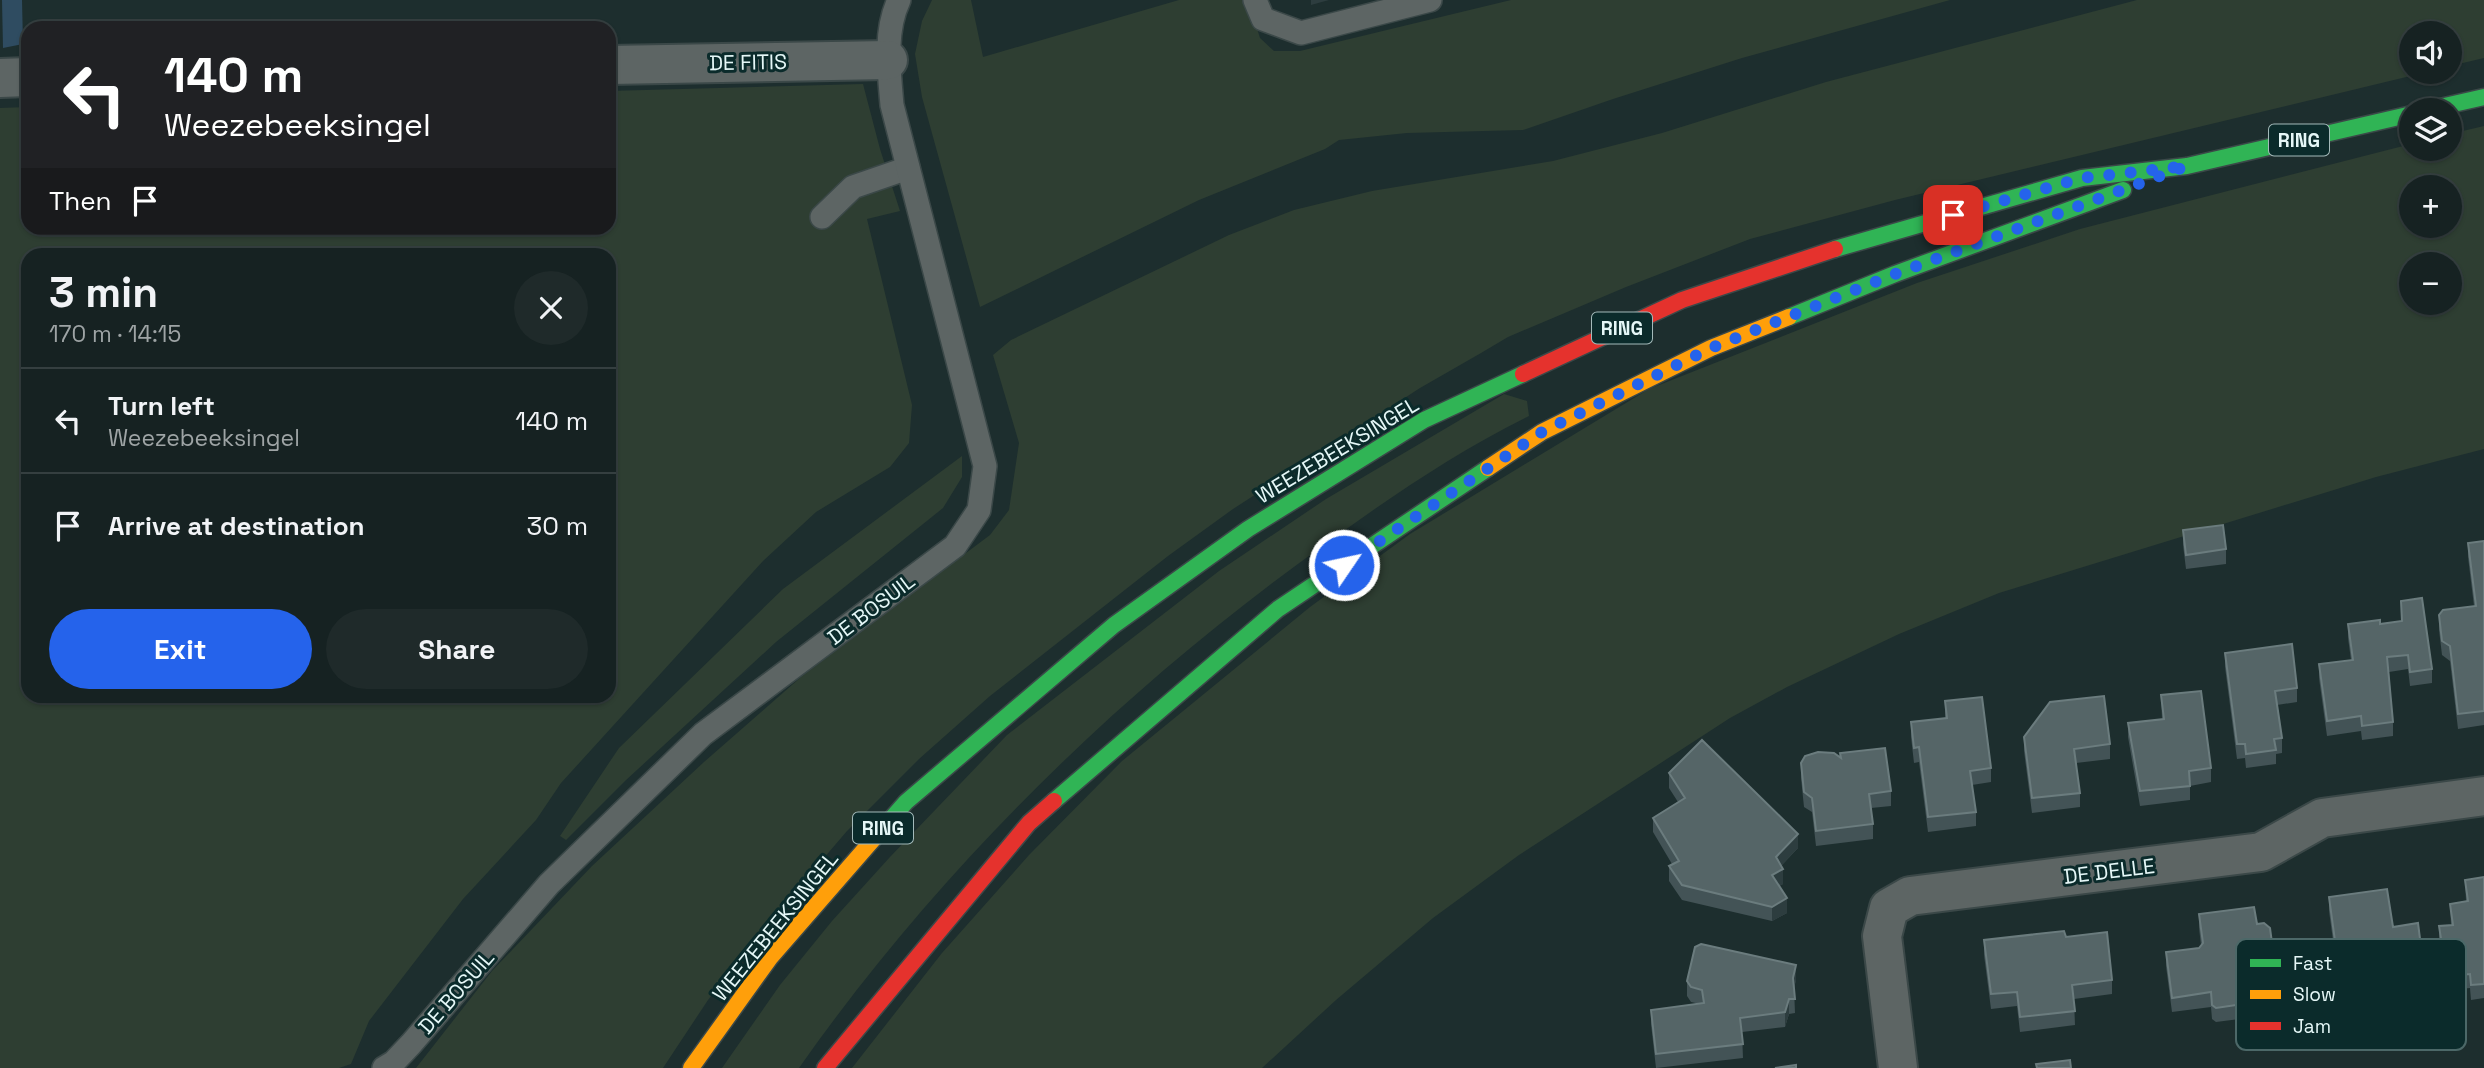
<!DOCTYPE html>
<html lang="en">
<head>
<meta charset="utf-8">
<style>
	:root { --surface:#162222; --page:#1f2a2a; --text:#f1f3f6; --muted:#9ea4a5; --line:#353f40; --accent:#2563eb }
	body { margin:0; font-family:"Space Grotesk",sans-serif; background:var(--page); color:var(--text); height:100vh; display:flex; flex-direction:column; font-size:26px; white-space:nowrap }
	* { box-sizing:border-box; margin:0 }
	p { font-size:23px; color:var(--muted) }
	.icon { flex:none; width:38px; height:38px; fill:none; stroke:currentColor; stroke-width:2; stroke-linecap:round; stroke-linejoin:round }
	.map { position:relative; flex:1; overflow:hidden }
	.sheet { position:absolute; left:21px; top:248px; width:595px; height:455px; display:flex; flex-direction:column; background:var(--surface); border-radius:21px; box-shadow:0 2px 5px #0004,0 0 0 2px var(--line) }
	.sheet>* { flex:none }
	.guide { position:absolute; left:21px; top:21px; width:595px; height:214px; border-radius:21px; box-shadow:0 2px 5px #0004,0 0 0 2px var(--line); background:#202124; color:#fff; overflow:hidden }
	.controls { position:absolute; left:2399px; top:21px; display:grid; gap:14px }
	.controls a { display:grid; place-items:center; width:63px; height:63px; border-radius:50%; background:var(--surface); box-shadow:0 2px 5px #0004,0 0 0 2px var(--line); font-size:35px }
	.pin { position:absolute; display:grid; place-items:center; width:60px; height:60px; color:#fff; margin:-30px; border-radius:14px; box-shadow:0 4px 10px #0006 }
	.me { position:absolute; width:77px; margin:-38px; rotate:56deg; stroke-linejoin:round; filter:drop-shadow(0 0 5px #0008) }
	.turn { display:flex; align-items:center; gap:24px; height:147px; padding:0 28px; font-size:32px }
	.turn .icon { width:91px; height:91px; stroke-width:2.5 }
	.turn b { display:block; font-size:49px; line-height:60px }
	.then { display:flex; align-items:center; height:66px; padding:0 28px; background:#0003; gap:14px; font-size:26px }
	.round { display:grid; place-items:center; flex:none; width:74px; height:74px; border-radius:37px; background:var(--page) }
	.head { display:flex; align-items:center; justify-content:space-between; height:119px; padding:0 28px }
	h1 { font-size:42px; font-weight:700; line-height:52px }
	.button { display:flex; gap:14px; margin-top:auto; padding:14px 28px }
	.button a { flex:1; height:80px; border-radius:42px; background:var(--accent); color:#fff; font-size:28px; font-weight:700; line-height:80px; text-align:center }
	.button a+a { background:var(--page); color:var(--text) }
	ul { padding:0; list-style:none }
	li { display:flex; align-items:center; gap:21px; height:105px; padding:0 28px; border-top:2px solid var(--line) }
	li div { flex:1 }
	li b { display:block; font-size:26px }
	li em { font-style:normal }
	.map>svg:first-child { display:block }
	.green { fill:#2e3e32; fill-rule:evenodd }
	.water { fill:#2f4c61 }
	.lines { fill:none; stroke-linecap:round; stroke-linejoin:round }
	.lane-casing { stroke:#3b4848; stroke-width:26 }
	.street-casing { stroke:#3b4848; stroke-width:42 }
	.fast-casing { stroke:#3b4848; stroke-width:19 }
	.slow-casing { stroke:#3b4848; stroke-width:19 }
	.jam-casing { stroke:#3b4848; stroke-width:19 }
	.lane { stroke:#5d6564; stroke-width:23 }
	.street { stroke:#5d6564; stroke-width:38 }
	.fast { stroke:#30b455; stroke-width:16 }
	.slow { stroke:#ff9f0a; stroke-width:16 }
	.jam { stroke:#e5322d; stroke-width:16 }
	.wall { fill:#435356 }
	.shaded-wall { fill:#2d3d3f }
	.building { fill:#556567; stroke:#6b7c7e; stroke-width:2 }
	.route { stroke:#2563eb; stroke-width:12; stroke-dasharray:0 21.6 }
	.labels { text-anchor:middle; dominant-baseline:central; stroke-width:6; stroke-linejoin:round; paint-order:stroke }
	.shield { fill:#0b2b2b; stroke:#a4baba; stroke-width:2 }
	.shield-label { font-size:19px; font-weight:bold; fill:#e5f7f7 }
	.street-label { font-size:21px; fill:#e5f7f7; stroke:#0b2b2b }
	.key { fill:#0b2b2b; stroke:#4c6868; stroke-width:2 }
	.key-label { font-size:19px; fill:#e5f7f7 }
</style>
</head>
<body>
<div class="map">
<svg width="2484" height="1068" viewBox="0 0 2484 1068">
	<rect width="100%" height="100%" fill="#1d2e2e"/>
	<g class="green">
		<path d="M932,0H971L983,57L1179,0H1248L1260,38L1274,51H1300L1511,0H1950L1742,58L1613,99L1523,130L1407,133L1339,140L1325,149L1199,200L980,307L922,97L915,54L922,21Z"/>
		<path d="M2137,0H2484V58L2450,66V33H2412V72H2427L1895,200L1750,239L1626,287L1508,337L1481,353L1420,388L1233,509L1168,556L990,696L919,759L847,831L769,922L708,1000L663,1068H416L492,971L592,866L704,762L801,677L990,535L1009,510L1019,443L993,355L1011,340L1229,235L1294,210L1372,191L1553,161L1662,133L1826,82Z"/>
		<path d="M863,84L880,149L900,211L867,219L912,405L909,443L890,467L816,512L763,561L561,783L536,820L463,899L369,1021L351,1064L339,1068H0V108L28,107V228H609V91ZM28,256H609V696H28Z"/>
		<path d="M2484,126V449L2376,477L1999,593L1899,634L1787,687L1730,718L1519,855L1433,918L1336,1000L1262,1068H852L942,953L1029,855L1122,761L1310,607L1410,534L1649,389L1917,283L2080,229L2411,144L2412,149H2450V134ZM2412,187H2450V226H2412ZM2412,264H2450V303H2412Z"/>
		<path d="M1504,394L1527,401L1529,416C1456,452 1389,498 1324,545C1123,689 941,866 799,1068H722L780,985L832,921L890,857L1007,735L1219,571L1326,499Z"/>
		<path d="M962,456V477L943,508L776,642L625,781L566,840L560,836L619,748L783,589Z"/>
	</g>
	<path class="water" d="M2,0H22L23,44L3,48Z"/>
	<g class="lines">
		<g class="lane-casing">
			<g id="lane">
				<path d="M1255,0L1263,19L1301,33L1430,0"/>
				<path d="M822,217L853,187L908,168"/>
				<path d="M384,1068L394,1062L411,1044L549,884L703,734L955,546L979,510L985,466L892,105C889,71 884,31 899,0"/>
			</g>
		</g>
		<g class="street-casing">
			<g id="street">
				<path d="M609,65L888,60"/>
				<path d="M0,78L28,77"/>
				<path d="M1898,1068L1882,936L1889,908L1910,896L2261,852L2322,818L2484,796"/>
			</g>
		</g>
		<g class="fast-casing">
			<g id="fast">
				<path d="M2427,110L2484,97"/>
				<path d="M1835,249L2082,178L2187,166L2412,114"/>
				<path d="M1789,317L1895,274L2123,190"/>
				<path d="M1054,801L1278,609L1488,468"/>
				<path d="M884,827L906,802L1114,625L1248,529L1424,420L1523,374"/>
			</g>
		</g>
		<g class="slow-casing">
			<g id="slow">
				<path d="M1488,468L1542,432L1711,348L1789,317"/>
				<path d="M691,1068L770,958L884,827"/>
			</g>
		</g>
		<g class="jam-casing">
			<g id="jam">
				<path d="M1523,374L1682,300L1835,249"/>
				<path d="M825,1068L1029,823L1054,801"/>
			</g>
		</g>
		<use href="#lane" class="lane"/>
		<use href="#street" class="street"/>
		<use href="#fast" class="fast"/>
		<use href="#slow" class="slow"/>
		<use href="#jam" class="jam"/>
	</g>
	<g class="wall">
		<path d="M2183,530L2226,549V564L2186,569L2183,545Z"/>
		<path d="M2484,541V725L2458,729L2450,661L2442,655L2439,630V615L2474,606L2468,557V543Z"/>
		<path d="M2401,601L2432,669V683L2410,686L2408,669L2389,672L2393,722V736L2362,740L2361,731L2327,736L2319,678V664L2351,660L2348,638V624H2380L2401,621Z"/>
		<path d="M2225,653L2297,688V702L2277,705L2282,738V753L2276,754V764L2246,768L2245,758L2237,759L2225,667Z"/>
		<path d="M2161,695L2211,768V782L2190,786V800L2140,806L2128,737V723L2162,719Z"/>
		<path d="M1945,701L1991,768V782L1972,785L1976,812V826L1928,832L1919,762L1914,763L1911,737V722L1945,718Z"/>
		<path d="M2024,737L2110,744V759L2076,763L2080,793V807L2032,813L2024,751Z"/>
		<path d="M1840,753L1891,791V806L1871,808L1873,824V839L1816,846L1812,812L1804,807L1801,778V763L1840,757Z"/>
		<path d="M1669,773L1798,848L1781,866L1783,884L1779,886L1787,913L1772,921L1682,900L1669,881V866L1672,864L1653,832V818L1678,802L1669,788Z"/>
		<path d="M2484,877V998L2471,1000L2470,988L2460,989L2459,984L2446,986L2439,941V926L2451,925L2450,904L2466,901L2465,880Z"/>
		<path d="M2329,897L2393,927L2426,986V1001L2383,1007L2379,978L2346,983L2342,954L2335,955L2329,911Z"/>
		<path d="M2199,914L2257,924L2276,973V988L2265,989L2266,1012L2263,1016L2216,1022L2212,1019L2211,1007L2172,1012L2166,966V952L2199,948L2201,945L2199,928Z"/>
		<path d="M2066,937L2112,980V994L2074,999L2075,1025L2020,1032L2017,1006L1991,1009L1984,955V940Z"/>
		<path d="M1796,980L1794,988L1795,1013L1789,1014L1785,1027L1742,1032L1743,1058L1656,1068L1651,1024V1010L1700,1004L1691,1002L1687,996V981Z"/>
	</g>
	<g class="shaded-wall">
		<path d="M1311,0H1329L1311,5Z"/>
		<path d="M1798,834V848L1776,871V857Z"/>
		<path d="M1783,869V884L1772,890V875Z"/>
		<path d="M1787,898V913L1772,921V907Z"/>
		<path d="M1796,965V980L1793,992V978Z"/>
		<path d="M2266,998V1012L2263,1016V1001Z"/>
		<path d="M1789,999V1014L1785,1027V1012Z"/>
	</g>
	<g class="building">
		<path d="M2223,525L2226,549L2186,555L2183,530Z"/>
		<path d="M2484,541V711L2458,714L2450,646L2442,641L2439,615L2443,610L2476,606L2468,543Z"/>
		<path d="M2422,598L2432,669L2410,672L2408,655L2387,657L2393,722L2362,726L2361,716L2327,721L2319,664L2353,660L2348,624L2380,620V624L2402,621L2401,601Z"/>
		<path d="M2292,644L2297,688L2275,691L2282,738L2274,739L2276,750L2246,754L2245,744H2237L2225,653Z"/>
		<path d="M2201,691L2211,768L2189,771L2190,786L2140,791L2128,723L2164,719L2161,695Z"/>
		<path d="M2104,696L2110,744L2074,749L2080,793L2032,798L2024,737L2050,702Z"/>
		<path d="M1982,697L1991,768L1970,771L1976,812L1928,817L1919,747L1914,748L1911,722L1947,718L1945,701Z"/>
		<path d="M1702,740L1798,834L1776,857L1783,869L1772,875L1787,898L1772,907L1682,885L1669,866L1679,861L1653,818L1685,798L1669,773Z"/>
		<path d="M1885,748L1891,791L1869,794L1873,824L1816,831L1812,798L1804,792L1801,763L1805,756L1818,752L1834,753L1841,758L1840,753Z"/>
		<path d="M2484,877V984L2471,985L2470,974L2460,975L2459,970L2446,971L2439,926L2453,925L2450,904L2468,901L2465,880Z"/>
		<path d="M2387,889L2393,927L2418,923L2426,986L2383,992L2379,964L2346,969L2342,940L2335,941L2329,897Z"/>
		<path d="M2254,907L2257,924L2264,923L2270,928L2276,973L2263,975L2266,998L2263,1001L2216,1008L2212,1005L2211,992L2172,998L2166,952L2199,948L2203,943L2199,914Z"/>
		<path d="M2064,931L2066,937L2107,932L2112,980L2072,985L2075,1011L2020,1017L2017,992L1991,994L1984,940Z"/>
		<path d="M1701,944L1796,965L1793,978L1795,999H1789L1785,1012L1740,1018L1743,1044L1656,1054L1651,1010L1704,1003L1702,990L1691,987L1687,981L1695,947Z"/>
		<path d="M2070,1060L2071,1068H2037L2036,1064Z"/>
		<path d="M1796,1065V1068H1775Z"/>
	</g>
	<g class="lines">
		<path class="route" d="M1344,565L1542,432L1711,348L1895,274L2187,166L2082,178L1953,215"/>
	</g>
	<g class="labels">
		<g class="shield">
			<rect x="2269" y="124.5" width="60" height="31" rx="5"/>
			<rect x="1592" y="312.5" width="60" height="31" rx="5"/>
			<rect x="853" y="812.5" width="60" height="31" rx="5"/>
		</g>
		<g class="shield-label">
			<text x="2299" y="140">RING</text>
			<text x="1622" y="328">RING</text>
			<text x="883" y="828">RING</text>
		</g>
		<g class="street-label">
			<text transform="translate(748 62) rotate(-1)">DE FITIS</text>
			<text transform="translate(1337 450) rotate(-31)">WEEZEBEEKSINGEL</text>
			<text transform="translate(871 609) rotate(-37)">DE BOSUIL</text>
			<text transform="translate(2109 871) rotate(-7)">DE DELLE</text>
			<text transform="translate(775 926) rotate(-51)">WEEZEBEEKSINGEL</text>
			<text transform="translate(456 992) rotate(-49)">DE BOSUIL</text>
		</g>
	</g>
	<rect x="2236" y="939" width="230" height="111" rx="10" class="key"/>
	<rect x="2250" y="959" width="31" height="8" fill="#30b455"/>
	<rect x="2250" y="990" width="31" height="9" fill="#ff9f0a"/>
	<rect x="2250" y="1022" width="31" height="8" fill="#e5322d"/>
	<g class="key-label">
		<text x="2293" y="970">Fast</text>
		<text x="2293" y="1001">Slow</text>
		<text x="2293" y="1033">Jam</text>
	</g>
</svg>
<div class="controls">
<a><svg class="icon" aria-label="sound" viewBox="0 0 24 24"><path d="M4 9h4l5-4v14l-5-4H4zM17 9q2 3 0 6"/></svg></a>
<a><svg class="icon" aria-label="layers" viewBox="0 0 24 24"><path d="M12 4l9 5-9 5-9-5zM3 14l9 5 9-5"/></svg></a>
<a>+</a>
<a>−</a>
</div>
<div class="pin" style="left:1953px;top:215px;background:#d93025"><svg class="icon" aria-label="arrive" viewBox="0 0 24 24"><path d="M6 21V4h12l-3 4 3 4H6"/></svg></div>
<svg class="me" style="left:1344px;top:565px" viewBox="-20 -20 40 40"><circle r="17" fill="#2563eb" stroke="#fff" stroke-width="3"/><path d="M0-11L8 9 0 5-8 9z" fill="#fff"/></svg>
<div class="guide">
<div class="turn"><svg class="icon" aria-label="left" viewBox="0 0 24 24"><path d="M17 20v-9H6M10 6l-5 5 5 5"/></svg><div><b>140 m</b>Weezebeeksingel</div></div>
<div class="then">Then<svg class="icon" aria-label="arrive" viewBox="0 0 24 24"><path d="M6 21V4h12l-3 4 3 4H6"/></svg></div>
</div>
<section class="sheet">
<div class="head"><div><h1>3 min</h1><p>170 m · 14:15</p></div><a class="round"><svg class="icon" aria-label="close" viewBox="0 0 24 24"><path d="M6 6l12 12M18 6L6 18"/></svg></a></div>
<ul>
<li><svg class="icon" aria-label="left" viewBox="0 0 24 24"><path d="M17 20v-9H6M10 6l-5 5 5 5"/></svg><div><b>Turn left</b><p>Weezebeeksingel</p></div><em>140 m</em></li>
<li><svg class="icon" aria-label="arrive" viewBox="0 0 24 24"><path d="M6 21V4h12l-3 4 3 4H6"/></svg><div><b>Arrive at destination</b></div><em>30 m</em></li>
</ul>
<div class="button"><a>Exit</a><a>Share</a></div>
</section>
</div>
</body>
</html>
